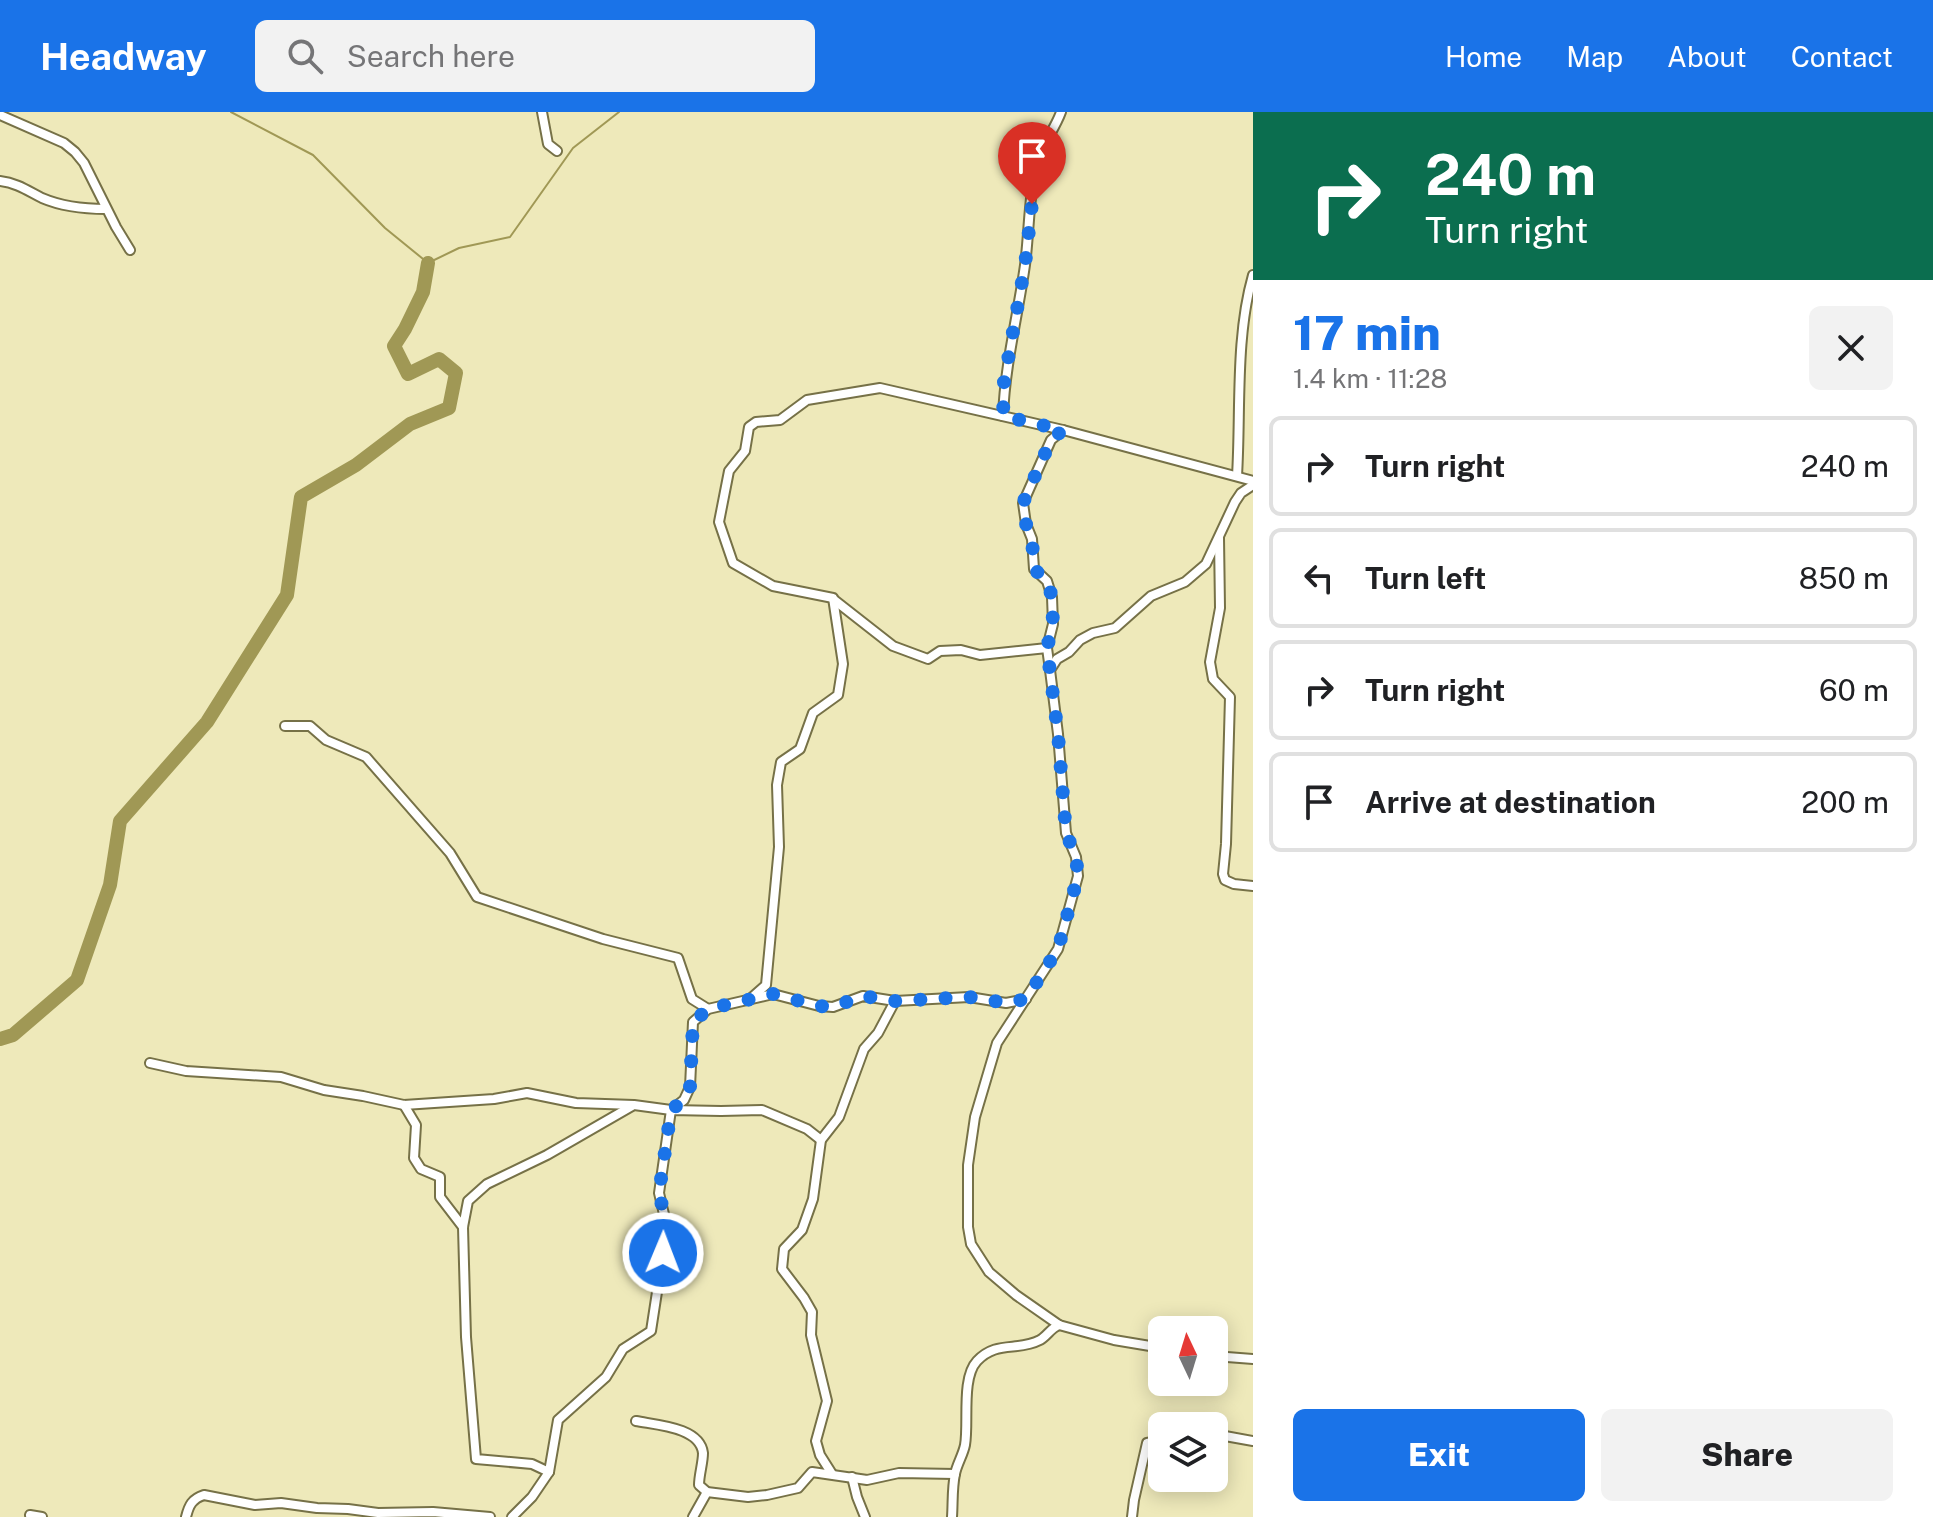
<!DOCTYPE html>
<html lang="en">
<head>
<meta charset="utf-8">
<style>
	:root { --surface:#fff; --page:#f2f2f2; --text:#202124; --muted:#757577; --line:#e0e0e0; --accent:#1a73e8 }
	body { margin:0; font-family:"Public Sans",sans-serif; background:var(--page); color:var(--text); height:100vh; display:flex; flex-direction:column; font-size:30px; white-space:nowrap }
	* { box-sizing:border-box; margin:0 }
	p { font-size:26px; color:var(--muted) }
	.icon { flex:none; width:44px; height:44px; fill:none; stroke:currentColor; stroke-width:2; stroke-linecap:round; stroke-linejoin:round }
	.map { position:relative; flex:1; overflow:hidden }
	.details { display:flex; flex-direction:column; background:var(--surface); width:680px }
	.details>* { flex:none }
	.top-card { background:#0b6e4f; color:#fff; overflow:hidden }
	.needle { width:52px; rotate:356deg }
	.fabs { position:absolute; left:1148px; top:1204px; display:grid; gap:16px }
	.fabs a { display:grid; place-items:center; width:80px; height:80px; border-radius:12px; background:var(--surface); box-shadow:0 4px 20px #0003; font-size:40px }
	.pin { position:absolute; display:grid; place-items:center; width:68px; height:68px; color:#fff; margin:-82px -34px; border-radius:50% 50% 50% 0; rotate:-45deg; box-shadow:0 0 8px #0007 }
	.pin .icon { rotate:45deg }
	.me { position:absolute; width:88px; margin:-44px; rotate:1deg; stroke-linejoin:round; filter:drop-shadow(0 0 6px #0008) }
	.turn { display:flex; align-items:center; gap:28px; height:168px; padding:0 40px; font-size:36px }
	.turn .icon { width:104px; height:104px; stroke-width:2.5 }
	.turn b { display:block; font-size:56px; line-height:68px }
	.round { display:grid; place-items:center; flex:none; width:84px; height:84px; border-radius:12px; background:var(--page) }
	.head { display:flex; align-items:center; justify-content:space-between; height:136px; padding:0 40px }
	h1 { font-size:48px; font-weight:800; line-height:60px; color:var(--accent) }
	.primary-button { display:flex; gap:16px; margin-top:auto; padding:16px 40px }
	.primary-button a { flex:1; height:92px; border-radius:12px; background:var(--accent); color:#fff; font-size:32px; font-weight:800; line-height:92px; text-align:center }
	.primary-button a+a { background:var(--page); color:var(--text) }
	ul { padding:0; list-style:none }
	li { display:flex; align-items:center; gap:24px; height:100px; margin:0 16px 12px; padding:0 24px; border:4px solid var(--line); border-radius:12px }
	li div { flex:1 }
	li b { display:block; font-size:30px }
	li em { font-style:normal }
	header { display:flex; align-items:center; gap:48px; box-sizing:border-box; height:112px; padding:0 40px; background:var(--accent); color:#fff }
	header strong { font-size:38px }
	nav { display:flex; gap:44px; margin-inline-start:auto; font-size:28px }
	.search { width:560px; height:72px; background:var(--page); display:flex; align-items:center; gap:20px; box-sizing:border-box; padding:0 28px; border-radius:12px; color:var(--muted); font-size:30px }
	main { display:flex; flex:1; min-height:0 }
	.map>svg:first-child { display:block }
	.lines { fill:none; stroke-linecap:round; stroke-linejoin:round }
	.stream { stroke:#a09855; stroke-width:2 }
	.river { stroke:#a09855; stroke-width:14 }
	.minor-casing { stroke:#767147; stroke-width:12 }
	.minor { stroke:#fff; stroke-width:8 }
	.route { stroke:#1a73e8; stroke-width:14; stroke-dasharray:0 25.2 }
</style>
</head>
<body>
<header>
<strong>Headway</strong>
<div class="search"><svg class="icon" aria-label="search" viewBox="0 0 24 24"><circle cx="10" cy="10" r="6"/><path d="M15 15l6 6"/></svg>Search here</div>
<nav><a>Home</a><a>Map</a><a>About</a><a>Contact</a></nav>
</header>
<main>
<div class="map">
<svg width="1253" height="1405" viewBox="0 0 1253 1405">
	<rect width="100%" height="100%" fill="#eee9ba"/>
	<g class="lines">
		<path class="stream" d="M231,0L313,43L385,116L428,151L459,136L510,125L573,36L619,0"/>
		<path class="river" d="M0,927L13,923L77,868L110,773L120,709L207,610L287,483L301,385L356,353L410,312L449,296L456,261L439,247L408,262L394,234L405,217L423,180L428,151"/>
		<g class="minor-casing">
			<g id="minor">
				<path d="M542,0L548,32L557,39"/>
				<path d="M0,3L64,31L75,40L84,51L116,115L130,138"/>
				<path d="M0,69C17,71 28,79 42,86C63,95 84,97 106,97"/>
				<path d="M1003,304C1005,252 1018,203 1025,153C1030,115 1028,73 1042,38C1047,26 1056,14 1061,0"/>
				<path d="M1237,364C1241,299 1235,226 1253,163"/>
				<path d="M1219,426L1220,496L1210,550L1213,567L1230,585L1226,732L1223,762L1225,768L1234,772L1253,774"/>
				<path d="M833,487L893,534L928,547L940,539L961,538L980,543L1047,536"/>
				<path d="M1050,558L1047,536L1053,512L1052,485L1047,469L1034,457L1032,427L1026,412L1023,391L1051,328L1063,318"/>
				<path d="M285,614H310L326,628L366,645L450,741L477,785L603,827L678,846L692,887L708,897"/>
				<path d="M749,888L766,873L779,735L777,673L781,650L800,637L813,601L838,583L843,552L833,486L773,474L733,451L719,410L729,359L745,339L749,315L756,310L780,308L807,288L880,276L1063,318L1253,369"/>
				<path d="M150,951L186,959L281,965L324,978L363,984L404,993L494,987L527,981L576,991L634,993L671,998L684,988L690,975L693,910L708,897L773,882L819,894L833,895L863,884L895,889L969,885L1006,891L1026,887"/>
				<path d="M404,993L416,1013L414,1046L421,1057L440,1065V1085L463,1115"/>
				<path d="M1162,1236L1114,1228L1059,1213L1016,1183L989,1160L971,1132L968,1115V1053L975,1005L997,931L1058,837L1078,764L1076,745L1066,721L1058,622L1050,558L1057,547L1069,540L1080,528L1093,521L1115,516L1151,484L1185,470L1206,452L1235,390L1241,381L1253,373"/>
				<path d="M1214,1244L1253,1247"/>
				<path d="M636,1309C656,1313 700,1315 703,1341C703,1351 699,1363 699,1373L707,1380L748,1385L767,1383L798,1376L812,1360L867,1368L899,1361L955,1362"/>
				<path d="M1214,1322L1253,1329"/>
				<path d="M549,1360L532,1352L476,1347L466,1225L463,1115L468,1089L487,1072L547,1043L632,994"/>
				<path d="M832,1362L820,1343L816,1329L827,1289L811,1223L812,1200L804,1186L782,1157L784,1137L802,1118L813,1087L821,1028L839,1005L864,937L878,921L895,889"/>
				<path d="M852,1365L857,1385L865,1405"/>
				<path d="M30,1403L42,1405"/>
				<path d="M186,1405C189,1393 192,1387 204,1383L255,1393L281,1391L317,1396L348,1397L378,1401L433,1400L490,1405"/>
				<path d="M512,1405L532,1385L549,1360L558,1308L606,1265L623,1237L651,1219L667,1115L659,1081L671,998L721,999L762,998L807,1017L821,1028"/>
				<path d="M693,1405L707,1380"/>
				<path d="M952,1405C953,1391 952,1376 955,1362C957,1352 963,1343 965,1333C969,1311 961,1266 977,1249C997,1228 1017,1240 1040,1228C1047,1224 1051,1216 1059,1213"/>
				<path d="M1132,1405L1134,1388L1147,1331L1162,1328"/>
			</g>
		</g>
		<use href="#minor" class="minor"/>
	</g>
	<g class="lines">
		<path class="route" d="M663,1141L667,1115L659,1081L671,998L684,988L690,975L693,910L708,897L773,882L819,894L833,895L863,884L895,889L969,885L1006,891L1026,887L1058,837L1078,764L1076,745L1066,721L1058,622L1047,536L1053,512L1052,485L1047,469L1034,457L1032,427L1026,412L1023,391L1051,328L1063,318L1003,304L1004,270L1025,153L1032,92"/>
	</g>
</svg>
<div class="fabs">
<a><svg class="needle" viewBox="-14 -14 28 28"><path d="M0-13l5 13h-10z" fill="#e53935"/><path d="M0 13l5-13h-10z" fill="#757577"/></svg></a>
<a><svg class="icon" aria-label="layers" viewBox="0 0 24 24"><path d="M12 4l9 5-9 5-9-5zM3 14l9 5 9-5"/></svg></a>
</div>
<div class="pin" style="left:1032px;top:92px;background:#d93025"><svg class="icon" aria-label="arrive" viewBox="0 0 24 24"><path d="M6 21V4h12l-3 4 3 4H6"/></svg></div>
<svg class="me" style="left:663px;top:1141px" viewBox="-20 -20 40 40"><circle r="17" fill="#1a73e8" stroke="#fff" stroke-width="3"/><path d="M0-11L8 9 0 5-8 9z" fill="#fff"/></svg>
</div>
<section class="details">
<div class="top-card">
<div class="turn"><svg class="icon" aria-label="right" viewBox="0 0 24 24"><path d="M7 20v-9h11M14 6l5 5-5 5"/></svg><div><b>240 m</b>Turn right</div></div>
</div>
<div class="head"><div><h1>17 min</h1><p>1.4 km · 11:28</p></div><a class="round"><svg class="icon" aria-label="close" viewBox="0 0 24 24"><path d="M6 6l12 12M18 6L6 18"/></svg></a></div>
<ul>
<li><svg class="icon" aria-label="right" viewBox="0 0 24 24"><path d="M7 20v-9h11M14 6l5 5-5 5"/></svg><div><b>Turn right</b></div><em>240 m</em></li>
<li><svg class="icon" aria-label="left" viewBox="0 0 24 24"><path d="M17 20v-9H6M10 6l-5 5 5 5"/></svg><div><b>Turn left</b></div><em>850 m</em></li>
<li><svg class="icon" aria-label="right" viewBox="0 0 24 24"><path d="M7 20v-9h11M14 6l5 5-5 5"/></svg><div><b>Turn right</b></div><em>60 m</em></li>
<li><svg class="icon" aria-label="arrive" viewBox="0 0 24 24"><path d="M6 21V4h12l-3 4 3 4H6"/></svg><div><b>Arrive at destination</b></div><em>200 m</em></li>
</ul>
<div class="primary-button"><a>Exit</a><a>Share</a></div>
</section>
</main>
</body>
</html>
